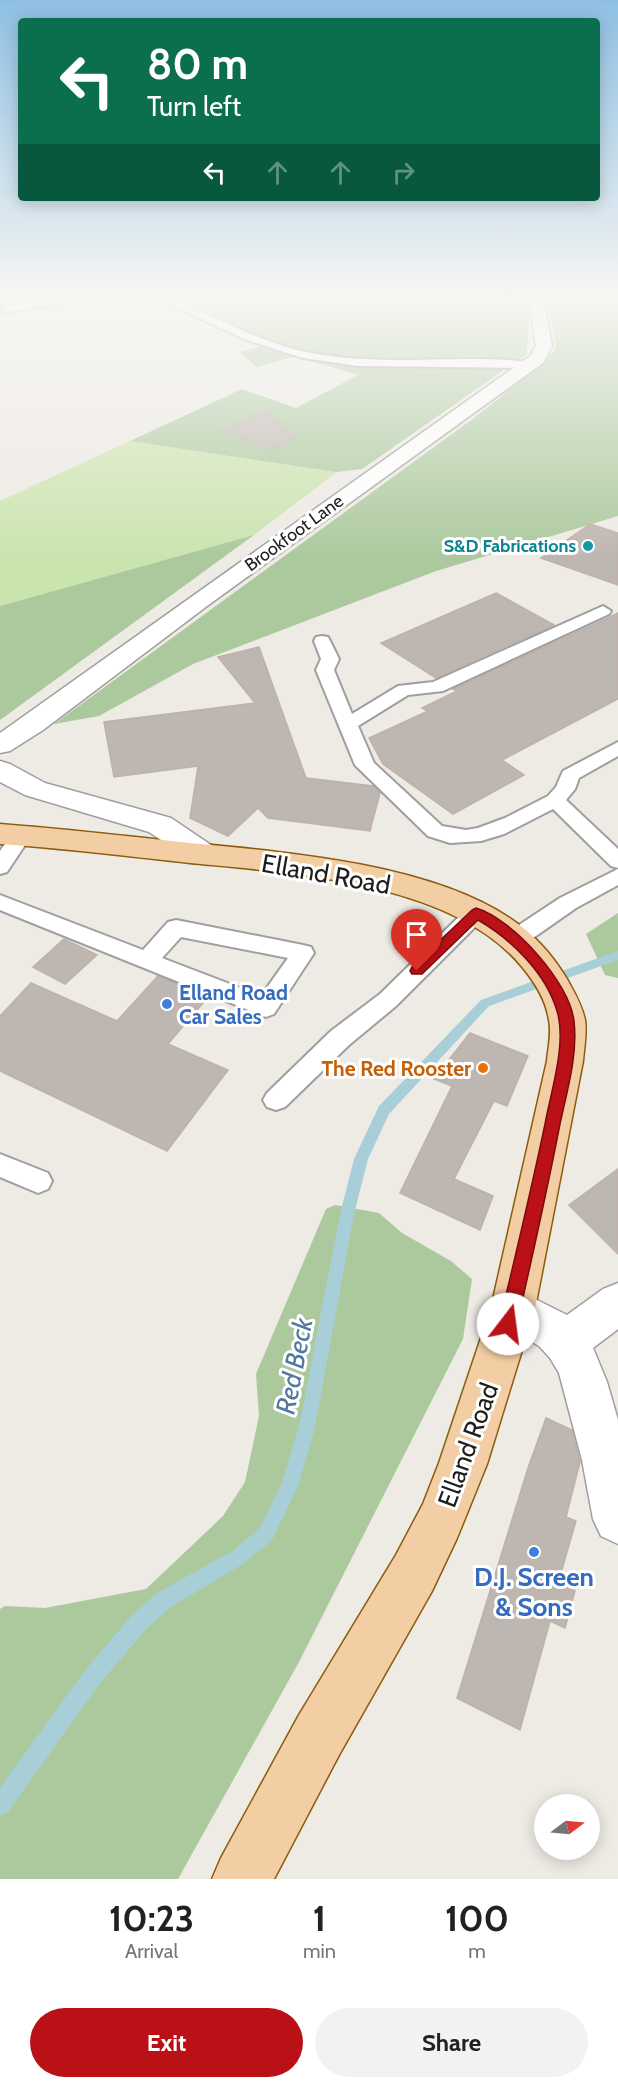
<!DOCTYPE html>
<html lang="en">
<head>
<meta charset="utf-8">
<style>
	:root { --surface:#fff; --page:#f2f2f2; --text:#202124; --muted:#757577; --accent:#ba1117 }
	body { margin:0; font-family:Cabin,sans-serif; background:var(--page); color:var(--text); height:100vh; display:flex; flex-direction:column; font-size:22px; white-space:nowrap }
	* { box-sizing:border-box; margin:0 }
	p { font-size:20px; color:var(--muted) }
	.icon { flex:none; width:33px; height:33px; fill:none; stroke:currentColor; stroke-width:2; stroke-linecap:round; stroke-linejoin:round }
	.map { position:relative; height:1879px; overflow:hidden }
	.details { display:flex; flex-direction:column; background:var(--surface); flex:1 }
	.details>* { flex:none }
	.guide { position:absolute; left:18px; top:18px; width:582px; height:183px; border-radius:6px; box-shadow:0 3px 15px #0003; background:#0b6e4f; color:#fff; overflow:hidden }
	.needle { width:39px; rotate:74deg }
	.controls { position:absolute; left:534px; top:1794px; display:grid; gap:12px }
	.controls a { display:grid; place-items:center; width:66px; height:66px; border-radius:50%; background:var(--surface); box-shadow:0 3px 15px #0003; font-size:30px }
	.pin { position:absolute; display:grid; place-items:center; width:51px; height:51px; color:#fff; margin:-62px -26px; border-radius:50% 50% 50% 0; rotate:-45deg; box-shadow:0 0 6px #0007 }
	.pin .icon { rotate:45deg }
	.me { position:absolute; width:66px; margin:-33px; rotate:15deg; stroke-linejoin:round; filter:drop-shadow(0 0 4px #0008) }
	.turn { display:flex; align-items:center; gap:21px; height:126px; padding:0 30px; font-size:27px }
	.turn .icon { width:78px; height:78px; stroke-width:2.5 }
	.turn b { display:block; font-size:42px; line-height:51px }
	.lanes { display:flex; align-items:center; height:57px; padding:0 30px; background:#0003; justify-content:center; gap:30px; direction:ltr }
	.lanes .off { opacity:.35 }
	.eta { display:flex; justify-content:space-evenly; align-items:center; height:102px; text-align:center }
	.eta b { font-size:36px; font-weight:700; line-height:42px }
	.button { display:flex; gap:12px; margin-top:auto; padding:12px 30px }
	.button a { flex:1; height:69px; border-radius:36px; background:var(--accent); color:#fff; font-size:24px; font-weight:700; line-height:69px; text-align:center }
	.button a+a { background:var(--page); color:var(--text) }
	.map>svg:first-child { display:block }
	.grass { fill:#cae4ae }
	.forest { fill:#abc99d }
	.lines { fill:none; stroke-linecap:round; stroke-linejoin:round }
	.stream { fill:#a8cfd8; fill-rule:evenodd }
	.building { fill:#beb6b1; stroke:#beb1a8; stroke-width:1.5 }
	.service-casing { stroke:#9f9f9f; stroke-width:4 }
	.minor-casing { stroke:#9f9f9f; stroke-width:3 }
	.tertiary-casing { stroke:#9f9f9f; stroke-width:3 }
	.primary-casing { stroke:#8a5c0d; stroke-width:3 }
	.service { fill:#fff; fill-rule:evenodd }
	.minor { fill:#fff; fill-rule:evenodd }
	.tertiary { fill:#fff; fill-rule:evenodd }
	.primary { fill:#f3cea4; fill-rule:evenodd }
	.route { fill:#ba1117; stroke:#790b0f; stroke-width:1.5 }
	.culture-dot { fill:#0f9aa8; stroke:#fff; stroke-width:2 }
	.shop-dot { fill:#3f7fe0; stroke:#fff; stroke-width:2 }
	.food-dot { fill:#e8710a; stroke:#fff; stroke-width:2 }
	.labels { text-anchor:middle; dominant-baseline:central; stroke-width:6; stroke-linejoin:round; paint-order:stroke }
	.far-street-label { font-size:18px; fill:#1e1e1e; stroke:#fff }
	.far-culture-label { font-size:18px; font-weight:bold; fill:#0d838f; stroke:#fff; text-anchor:end }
	.shop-label { font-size:21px; font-weight:bold; fill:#366cbe; stroke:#fff; text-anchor:start }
	.food-label { font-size:21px; font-weight:bold; fill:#c56008; stroke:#fff; text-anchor:end }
	.near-street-label { font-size:26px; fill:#1e1e1e; stroke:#fff }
	.near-shop-label { font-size:26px; font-weight:bold; fill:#366cbe; stroke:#fff }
	.near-water-label { font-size:27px; font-style:italic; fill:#4f799e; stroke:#fff }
</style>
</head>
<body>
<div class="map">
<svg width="618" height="1879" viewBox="0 0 618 1879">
	<rect width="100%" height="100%" fill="#eeeae4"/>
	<path class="grass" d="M130,441L337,472L254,535L0,606V501Z"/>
	<g class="forest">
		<path d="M179,297H530L527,354L362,469L336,472L130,441L242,389L296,408L358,375L295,356L257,367L239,352L271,344Z"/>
		<path d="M544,297H618V516L436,571L193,664L99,716L54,724L474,418L534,370L556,349L553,325Z"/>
		<path d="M254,535L0,720V606Z"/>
		<path d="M618,913V978L605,975L586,934Z"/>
		<path d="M335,1205L379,1213L402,1233L451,1261L472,1279L463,1339L299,1662L178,1879H0V1609L5,1606L45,1608L146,1589L223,1516L245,1482L259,1416L256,1374L326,1209Z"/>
	</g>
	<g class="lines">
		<path class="stream" d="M618,951V960L489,1006L389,1114L368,1159L354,1214L315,1427L299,1484L272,1540L243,1564L171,1607L146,1629L97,1687L7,1813L0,1816V1788L83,1673L132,1615L157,1593L231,1552L260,1528L282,1482L299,1427L340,1214L354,1159L379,1106L481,1000Z"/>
	</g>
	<g class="building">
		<path d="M266,410L296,438L270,450L221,431Z"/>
		<path d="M590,524L618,533V585L541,558Z"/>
		<path d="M496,593L554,625L436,678L381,643Z"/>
		<path d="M618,613V699L502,760L524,775L453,814L383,764L369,738L428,711L422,708L457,691L453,689Z"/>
		<path d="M259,647L306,778L373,786L380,793L370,831L268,818L258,808L228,836L190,818L198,766L114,777L104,722L255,703L218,657Z"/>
		<path d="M64,939L97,955L65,984L33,967Z"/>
		<path d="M158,976L209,996L168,1044L228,1070L167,1151L0,1071V1016L31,983L117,1021Z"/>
		<path d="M470,1033L528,1056L507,1106L494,1101L454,1179L493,1196L480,1230L400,1193L452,1086L434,1079Z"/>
		<path d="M618,1169V1254L569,1205Z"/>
		<path d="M546,1418L572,1430L580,1462L566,1517L576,1521L558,1583L575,1591L565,1628L550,1621L520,1730L457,1698L528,1468Z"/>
	</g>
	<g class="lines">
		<g class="service-casing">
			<g id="service">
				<path d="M66,297H91L86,300L5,312L0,309L5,306Z"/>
				<path d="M154,297H168C209,313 247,336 290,348C329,359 371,360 412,360C432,360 523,356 534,365L528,368L358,366L303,358L244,339Z"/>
				<path d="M603,606L611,611L609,614L443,691L408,695L358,726L374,763L442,826L466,830L478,828L505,818L548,796L556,787L563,771L618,742V756L579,778L575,789L566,800L618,849V868L611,866L553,809L504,834L481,841L450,843L428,836L355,765L316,670L321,659L314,641L316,637L322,636L328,637L339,659L334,670L352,714L398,686L433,682Z"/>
				<path d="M21,829L28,831L31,836L7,872L0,874V851L14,831Z"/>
				<path d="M618,869V885L576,908L523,945L515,947L507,945L504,939L507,933L560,898Z"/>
				<path d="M0,895L143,950L168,922L176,920L303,945L311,947L314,953L274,1014L266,1017L0,910ZM181,937L288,958L261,996L162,958Z"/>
				<path d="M476,905L484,908L487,913L484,918L396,1006L349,1045L285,1107L276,1110L267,1107L263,1100L267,1093L331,1031L380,994L468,908Z"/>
				<path d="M0,1154L48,1173L52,1181L48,1189L38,1193L0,1177Z"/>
			</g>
		</g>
		<g class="minor-casing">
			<path id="minor" d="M618,1283V1329L593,1348L607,1382L618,1420V1544L601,1536L593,1519L582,1460L559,1373L550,1358L539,1346L498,1322L491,1308L498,1294L513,1288L567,1315L603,1289Z"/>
		</g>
		<g class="tertiary-casing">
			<g id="tertiary">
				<path d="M529,297H543L552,346L543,363L207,606L43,730L10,751L0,753V733L530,356L536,346Z"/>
				<path d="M0,761L10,764L45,783L171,818L214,847L218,854L214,861L203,864L192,861L149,832L25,795L0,782Z"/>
			</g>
		</g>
		<g class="primary-casing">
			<path id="primary" d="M0,824C64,829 127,836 190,843C286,852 431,864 511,919C534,934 553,956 567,979C574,992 582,1005 585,1020C587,1033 584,1048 583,1061L535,1308L487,1464L457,1538L432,1591L339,1755L274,1879H212L221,1858L299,1715L396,1555L423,1504L439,1463L491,1308L547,1061C548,1048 552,1034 549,1020C546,1000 536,984 523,968C454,882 293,873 190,863C126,856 63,848 0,844Z"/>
		</g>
		<use href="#service" class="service"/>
		<use href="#minor" class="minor"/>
		<use href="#tertiary" class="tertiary"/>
		<use href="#primary" class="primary"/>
	</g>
	<linearGradient id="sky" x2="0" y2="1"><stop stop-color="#8ebfe2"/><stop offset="0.53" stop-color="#f7f6f3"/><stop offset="1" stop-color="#f7f6f3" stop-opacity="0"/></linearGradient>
	<rect width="618" height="560" fill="url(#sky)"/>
	<path class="route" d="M476,908C513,919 570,983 574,1021C578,1055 567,1091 560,1124C547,1191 532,1258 517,1324L514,1330L508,1333L502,1330L499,1324C515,1258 531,1191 545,1124C551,1091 567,1043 557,1011C546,973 511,939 478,920L422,974H412L410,971L412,967L472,910Z"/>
	<circle class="culture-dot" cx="588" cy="546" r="6"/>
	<g class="shop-dot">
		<circle cx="167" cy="1004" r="6"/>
		<circle cx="534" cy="1552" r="6"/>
	</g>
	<circle class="food-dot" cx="483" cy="1068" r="6"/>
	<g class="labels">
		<g class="far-street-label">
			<text transform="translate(294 533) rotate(-36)">Brookfoot Lane</text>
		</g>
		<g class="far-culture-label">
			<text x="576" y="546">S&amp;D Fabrications</text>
		</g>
		<g class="shop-label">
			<text x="179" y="992">Elland Road<tspan x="179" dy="24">Car Sales</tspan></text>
		</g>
		<g class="food-label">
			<text x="471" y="1068">The Red Rooster</text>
		</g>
		<g class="near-street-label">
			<text transform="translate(326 874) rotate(10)">Elland Road</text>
			<text transform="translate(468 1445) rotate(-70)">Elland Road</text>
		</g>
		<g class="near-shop-label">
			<text x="534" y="1577">D.J. Screen<tspan x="534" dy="30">&amp; Sons</tspan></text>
		</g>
		<g class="near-water-label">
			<text transform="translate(294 1366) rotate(-79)">Red Beck</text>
		</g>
	</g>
</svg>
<div class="controls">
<a><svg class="needle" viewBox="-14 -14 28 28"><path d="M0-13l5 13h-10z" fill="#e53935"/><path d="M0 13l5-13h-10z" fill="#757577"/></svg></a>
</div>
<div class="pin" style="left:417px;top:971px;background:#d93025"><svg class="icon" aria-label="arrive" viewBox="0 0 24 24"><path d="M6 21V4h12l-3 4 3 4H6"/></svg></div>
<svg class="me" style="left:508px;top:1324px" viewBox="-20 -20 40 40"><circle r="19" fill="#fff"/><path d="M0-13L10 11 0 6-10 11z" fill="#ba1117"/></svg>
<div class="guide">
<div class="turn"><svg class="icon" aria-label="left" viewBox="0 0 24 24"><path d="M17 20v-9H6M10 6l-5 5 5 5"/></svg><div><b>80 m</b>Turn left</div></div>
<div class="lanes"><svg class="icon" aria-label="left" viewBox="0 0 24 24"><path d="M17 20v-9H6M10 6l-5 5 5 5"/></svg><svg class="icon off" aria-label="ahead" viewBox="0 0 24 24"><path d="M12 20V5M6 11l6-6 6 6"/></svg><svg class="icon off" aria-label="ahead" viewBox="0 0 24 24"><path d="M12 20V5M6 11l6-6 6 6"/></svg><svg class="icon off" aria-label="right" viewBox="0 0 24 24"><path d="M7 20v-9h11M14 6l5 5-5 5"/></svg></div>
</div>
</div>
<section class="details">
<div class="eta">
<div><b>10:23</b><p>Arrival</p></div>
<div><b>1</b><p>min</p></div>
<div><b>100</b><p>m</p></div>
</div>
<div class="button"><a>Exit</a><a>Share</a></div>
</section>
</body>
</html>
